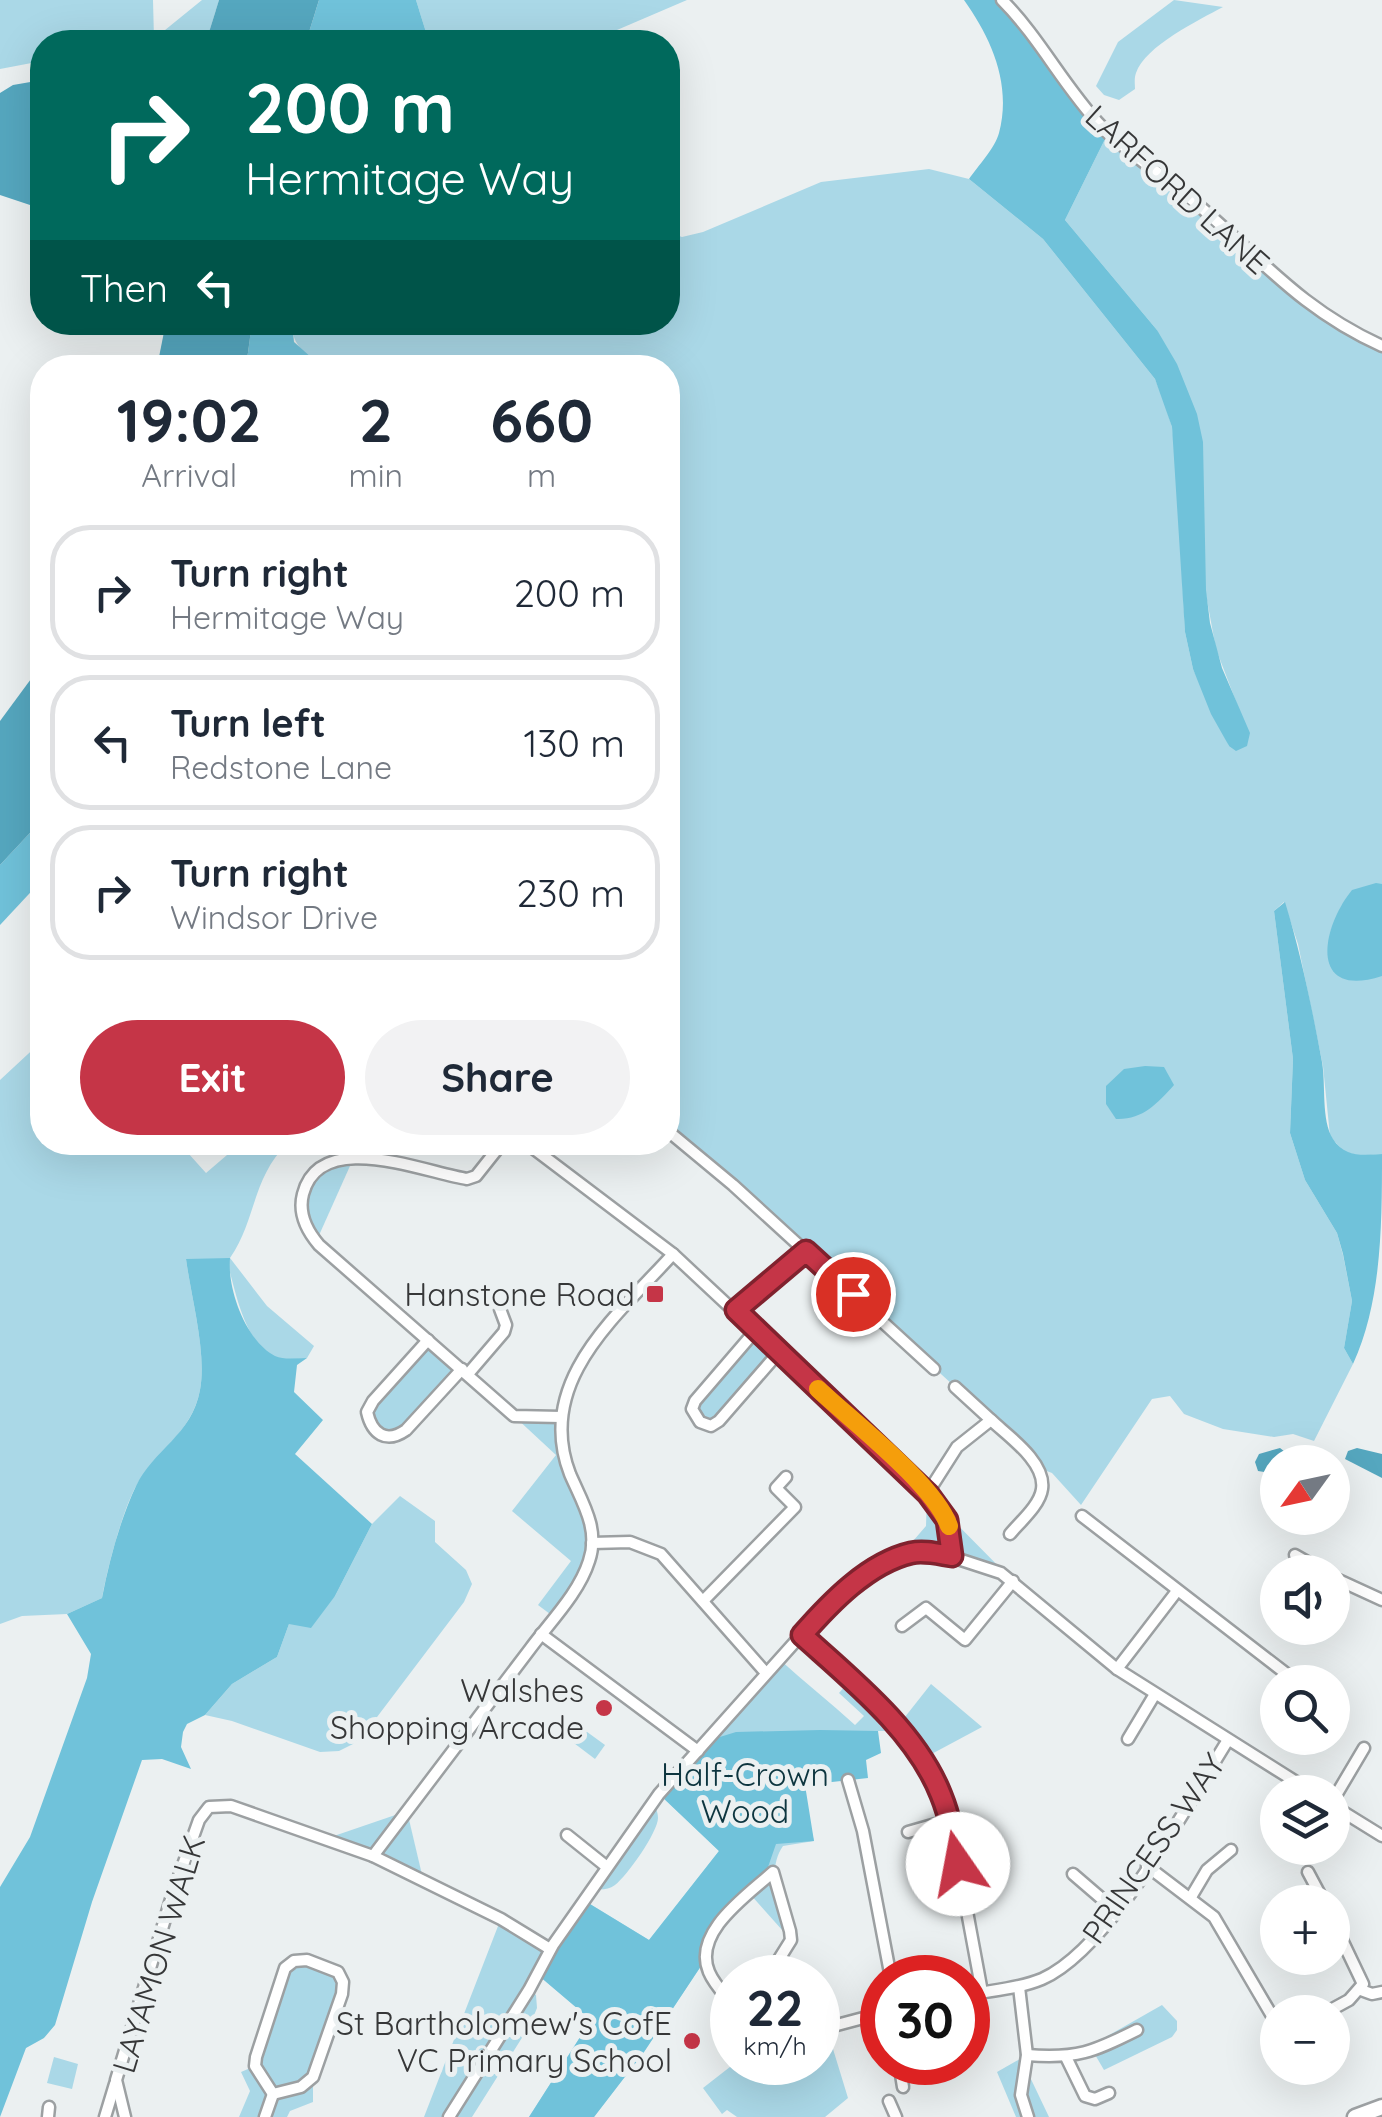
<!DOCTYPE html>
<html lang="en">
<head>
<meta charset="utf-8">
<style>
	:root { --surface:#fff; --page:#f2f2f3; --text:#1f2937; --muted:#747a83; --line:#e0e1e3; --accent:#c53547 }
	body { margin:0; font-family:Quicksand,sans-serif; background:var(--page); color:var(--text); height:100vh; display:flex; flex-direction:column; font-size:38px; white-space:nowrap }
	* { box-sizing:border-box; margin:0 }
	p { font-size:32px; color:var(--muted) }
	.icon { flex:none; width:55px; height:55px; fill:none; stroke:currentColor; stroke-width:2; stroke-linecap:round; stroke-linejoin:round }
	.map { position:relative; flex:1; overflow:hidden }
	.details { position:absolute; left:30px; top:355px; width:650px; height:800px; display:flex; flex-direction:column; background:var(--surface); border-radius:40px; box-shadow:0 10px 40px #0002 }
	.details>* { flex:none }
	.hud { position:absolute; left:30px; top:30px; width:650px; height:305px; border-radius:40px; box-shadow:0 10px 40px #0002; background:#00695c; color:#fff; overflow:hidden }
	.needle { width:65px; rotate:237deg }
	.controls { position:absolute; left:1260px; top:1445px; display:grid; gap:20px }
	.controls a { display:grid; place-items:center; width:90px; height:90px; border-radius:50%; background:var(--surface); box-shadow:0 10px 40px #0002; font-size:50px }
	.speed { position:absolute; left:710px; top:1955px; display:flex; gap:20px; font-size:50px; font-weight:700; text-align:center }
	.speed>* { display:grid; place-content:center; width:130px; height:130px; border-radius:50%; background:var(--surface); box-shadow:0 10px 40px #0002; line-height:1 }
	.speed small { font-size:25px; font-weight:400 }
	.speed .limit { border:15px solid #d22; background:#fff; color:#111 }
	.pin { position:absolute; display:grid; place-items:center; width:85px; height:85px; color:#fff; margin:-42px; border:5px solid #fff; border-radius:50%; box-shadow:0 2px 10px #0007 }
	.me { position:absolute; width:110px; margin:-55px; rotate:348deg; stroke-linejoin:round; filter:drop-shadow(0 0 8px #0008) }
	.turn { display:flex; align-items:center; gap:35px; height:210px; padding:0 50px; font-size:45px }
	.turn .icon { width:130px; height:130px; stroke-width:2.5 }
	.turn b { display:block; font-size:70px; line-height:85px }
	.then { display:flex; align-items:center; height:95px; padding:0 50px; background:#0003; gap:20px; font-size:38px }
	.eta { display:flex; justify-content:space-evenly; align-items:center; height:170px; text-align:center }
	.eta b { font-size:60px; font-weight:700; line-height:70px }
	.button { display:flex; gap:20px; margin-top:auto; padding:20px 50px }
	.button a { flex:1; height:115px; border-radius:60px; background:var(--accent); color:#fff; font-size:40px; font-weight:700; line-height:115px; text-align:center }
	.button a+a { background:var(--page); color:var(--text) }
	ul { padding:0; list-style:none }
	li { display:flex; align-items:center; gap:30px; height:135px; margin:0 20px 15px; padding:0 30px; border:5px solid var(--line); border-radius:40px }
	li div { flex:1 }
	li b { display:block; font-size:38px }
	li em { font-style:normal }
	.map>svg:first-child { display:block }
	.green { fill:#aad8e7 }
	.forest { fill:#70c2da }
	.water { fill:#55a7bf }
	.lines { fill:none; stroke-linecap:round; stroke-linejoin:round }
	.street-casing { stroke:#9ca0a2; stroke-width:15 }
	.secondary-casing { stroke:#9ca0a2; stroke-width:19 }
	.street { stroke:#fff; stroke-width:10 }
	.secondary { stroke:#fff; stroke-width:14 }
	.route-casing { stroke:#80222e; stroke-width:25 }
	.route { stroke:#c53547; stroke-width:18 }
	.slow { stroke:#f59e0b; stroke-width:18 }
	.poi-dot { fill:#c53547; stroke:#ebf0f1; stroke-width:4 }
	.labels { text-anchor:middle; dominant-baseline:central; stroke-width:10; stroke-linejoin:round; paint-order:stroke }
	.street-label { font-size:32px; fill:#363738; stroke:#ebf0f1 }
	.poi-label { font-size:32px; fill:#363738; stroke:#ebf0f1; text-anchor:end }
	.park-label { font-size:32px; fill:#0d353f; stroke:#ebf0f1 }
</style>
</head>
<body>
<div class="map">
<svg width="1382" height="2117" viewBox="0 0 1382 2117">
	<rect width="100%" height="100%" fill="#ebf0f1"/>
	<g class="green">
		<path d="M0,0H153L154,39L202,0H219L206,42H42V61L0,69Z"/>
		<path d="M416,0H687L589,42H429Z"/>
		<path d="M1174,0L1223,7C1199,20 1145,46 1136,73C1134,78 1135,84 1135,89L1119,100L1104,95L1096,86L1118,42Z"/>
		<path d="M1108,133L1304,302L1360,341L1382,351V1154L1359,1156L1343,1151L1330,1136L1323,1066L1298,944L1284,902L1274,911L1293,1059L1290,1133L1305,1180L1337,1233L1343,1255L1352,1301L1344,1348L1353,1364L1314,1441L1293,1434L1274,1437L1223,1429L1184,1414L1170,1396L1152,1399L1081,1505L1052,1473L1044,1470L1018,1435L1013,1440L834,1276L668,1131V368L322,367C306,354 291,345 292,322H668V232L682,237L703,232L821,182L929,169L969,179L1043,239L1155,379L1164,401L1172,427L1176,459L1185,632L1193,669L1229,746L1240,712L1216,649L1157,330L1065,220Z"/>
		<path d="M42,1041V1142L179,1143L206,1173L241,1143H288C252,1177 256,1221 230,1258L267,1306L314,1346L307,1358C299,1358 289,1360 282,1359C247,1352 237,1297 229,1269L186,1259C191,1297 207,1353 200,1390C192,1433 155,1452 136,1486C122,1512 107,1569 102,1598L67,1614L22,1616L0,1624V1080Z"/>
		<path d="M354,1157L316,1242L304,1218L309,1182L316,1171Z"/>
		<path d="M428,1340L462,1369L406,1430L386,1438L369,1423L373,1401Z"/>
		<path d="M758,1341L766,1346L769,1353L766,1360L716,1418L704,1421L697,1407L701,1400L750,1344Z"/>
		<path d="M514,1416L561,1417C562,1464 598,1508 590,1556C588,1571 563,1602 554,1617L538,1605L571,1561L512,1511L556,1455Z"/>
		<path d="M927,1494L1013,1581L978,1564L907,1554V1548L926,1526Z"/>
		<path d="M400,1496L435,1521V1542L466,1570L472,1584L464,1602L371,1725L353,1744L339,1751L320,1752L232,1721L205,1715L232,1684L277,1657L289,1624L335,1596L372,1524Z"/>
		<path d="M779,1659C804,1682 830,1702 855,1725L864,1716L839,1693L847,1684L894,1731H787L814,1841L783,1846C764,1873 783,1911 791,1940L750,1894L715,1928L701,1966L644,2052L594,2117H529L591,2020L538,1975L529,1989L536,1995L537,2008L530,2025L472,2117H424L500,1921L550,1949L585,1901L649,1940L719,1851L659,1794Z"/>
		<path d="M931,1684L982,1727L926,1757L901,1722Z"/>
		<path d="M572,1721L605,1745L595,1759L562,1734Z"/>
		<path d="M653,1803C656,1809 658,1812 658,1818C658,1832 627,1876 615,1885C608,1890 601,1890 593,1889Z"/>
		<path d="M407,1811L423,1879L331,1837Z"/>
		<path d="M294,1961L338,1972L343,1982L313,2077V2102L290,2111L287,2117H239L250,2091L241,2072L255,2066L285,1968Z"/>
		<path d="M1162,2005L1177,2021V2030L1172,2037L1104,2070L1090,2046Z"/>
		<path d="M826,2026L848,2098L825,2117H737L727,2110L722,2114L703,2088L735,2063L818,2062V2030Z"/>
		<path d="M1027,2055L1029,2075L1049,2117H1016L997,2072Z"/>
		<path d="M54,2057L78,2064L72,2089L47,2083Z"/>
	</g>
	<g class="forest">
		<path d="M319,0H416L429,42H306Z"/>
		<path d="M964,0H1002L1108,133L1065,220L1157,330L1177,364L1197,414L1203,442L1206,590L1210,623L1222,668L1250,733L1247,746L1236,751L1229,746L1211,714L1193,669L1185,632L1172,427L1155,379L1043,239L969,179C978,166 995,148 999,133C1012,84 991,38 964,0Z"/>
		<path d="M252,322L292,323L294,342L322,367L246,368Z"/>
		<path d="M42,820V880L0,925V865Z"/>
		<path d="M1376,883L1382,884V976C1308,1000 1321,928 1352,890Z"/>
		<path d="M1285,902C1301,954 1312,1008 1322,1062C1326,1085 1321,1120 1333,1139C1345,1158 1363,1155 1382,1154C1382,1223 1382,1301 1353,1364L1344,1348L1352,1301L1343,1254L1337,1233L1305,1180L1290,1133L1293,1059L1274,911Z"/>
		<path d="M1145,1066L1164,1067L1174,1085C1157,1104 1142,1120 1116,1119L1106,1104V1086L1124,1069Z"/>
		<path d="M230,1258C227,1289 246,1341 275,1356C284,1360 296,1358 307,1358L297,1365L294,1392L323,1420L295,1454L372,1524L335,1596L311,1628L289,1624L277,1657L232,1684L205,1715L187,1724L183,1732L181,1747L191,1769L162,1759L142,1760L92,1902L55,2025L44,2038L26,2048L0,2117V1887L30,1837L87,1678L91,1654L67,1614L102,1598C109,1561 120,1520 136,1486C153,1450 192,1435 200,1390C207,1353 191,1297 186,1259Z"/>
		<path d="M820,1730L878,1731L881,1753L866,1760L868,1778L805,1785L814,1841L776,1844L768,1867L706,1930L700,1947L701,1966L644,2052L594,2117H529L591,2020L538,1975L585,1901L649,1940L719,1851L659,1794L710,1740L736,1732Z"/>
	</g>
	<g class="water">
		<path d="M219,0H319L306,42H206Z"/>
		<path d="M42,80V209L0,195V93L13,85Z"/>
		<path d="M166,322L252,323L246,367H157Z"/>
		<path d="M42,664V820L0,865V721Z"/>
		<path d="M1280,1448L1289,1455L1290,1462H1278L1276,1474L1258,1471L1255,1462L1259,1454Z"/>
		<path d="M1357,1448L1382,1454V1478L1345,1459L1348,1451Z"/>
	</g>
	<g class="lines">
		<g class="street-casing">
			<g id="street">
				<path d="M1002,0C1040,38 1064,87 1101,126C1127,153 1161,173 1190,198C1258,255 1298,308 1382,346"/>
				<path d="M668,1131L733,1185L934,1369"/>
				<path d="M503,1142L476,1176L467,1179C423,1172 320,1128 303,1194C298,1213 307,1231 319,1245L514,1416L561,1417"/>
				<path d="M525,1142L673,1254L904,1470L944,1514L951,1536L952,1557"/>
				<path d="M736,1311L806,1251"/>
				<path d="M756,1330L695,1401L692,1409L700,1422L711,1426L719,1421L779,1352"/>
				<path d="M428,1340L373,1401L367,1412C372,1434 386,1444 406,1430L462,1369"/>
				<path d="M468,1374L504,1332L506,1325L500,1309"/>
				<path d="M955,1387L991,1420"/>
				<path d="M927,1494L957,1447L991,1420C1008,1436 1046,1462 1042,1489C1040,1505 1020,1522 1010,1534"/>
				<path d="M1082,1516L1297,1682"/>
				<path d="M592,1543L630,1542L661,1554L766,1673"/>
				<path d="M1295,1555L1325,1572"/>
				<path d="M1332,1577L1382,1600"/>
				<path d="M703,1601L795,1507L776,1488L786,1477"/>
				<path d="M902,1626L926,1608L965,1640L1013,1581"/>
				<path d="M541,1634L698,1751"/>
				<path d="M802,1635L884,1709L939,1790L950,1820L982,1992"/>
				<path d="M1117,1669L1177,1591"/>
				<path d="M1128,1739L1155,1694"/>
				<path d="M848,1780L863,1831L891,1978"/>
				<path d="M1332,1802L1364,1748"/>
				<path d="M1332,1805L1382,1836"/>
				<path d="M908,1832L950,1820"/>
				<path d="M567,1835L607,1867"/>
				<path d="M373,1856C425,1787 478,1718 530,1649C550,1622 579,1593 589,1561C600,1529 582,1502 570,1474C534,1381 618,1315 673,1254"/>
				<path d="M1147,1866L1214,1917L1278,2026"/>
				<path d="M1308,1872L1324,1902"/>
				<path d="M1073,1874L1116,1911"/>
				<path d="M1191,1897L1207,1870L1231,1850"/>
				<path d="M307,1960L338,1972L343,1982L342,1994L313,2077L301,2087L273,2094L255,2066L256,2057L285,1968L294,1961Z"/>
				<path d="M1019,1987L1027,2055L1021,2095L1028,2117"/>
				<path d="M1361,1990L1372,1994L1382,1992"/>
				<path d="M968,1995C992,1990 1018,1989 1042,1979C1110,1949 1187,1805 1228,1740"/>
				<path d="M732,2004C724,1994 714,1984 709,1972C692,1932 748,1895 773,1872L790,1931L791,1940L776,1964L786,1976"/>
				<path d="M1327,2012L1349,2000L1363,1984L1332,1919"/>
				<path d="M818,2030L882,2013"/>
				<path d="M1027,2055C1077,2059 1093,2052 1137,2030"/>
				<path d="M1066,2057L1085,2096L1095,2099L1109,2093"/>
				<path d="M899,2062L903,2087"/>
				<path d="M889,2101L896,2117"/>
				<path d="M48,2117L49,2107"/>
				<path d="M105,2117L115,2084"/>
				<path d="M125,2117L116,2080L172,1896L199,1820L209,1807L231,1806L373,1856L501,1919L550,1949"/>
				<path d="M265,2117L273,2094"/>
				<path d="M449,2117L529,1990L553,1945L659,1794L820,1614L857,1581L907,1554L921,1552L952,1557L1001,1573L1117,1669L1312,1792"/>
			</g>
		</g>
		<g class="secondary-casing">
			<path id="secondary" d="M1355,2117L1382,2107"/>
		</g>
		<use href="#street" class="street"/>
		<use href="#secondary" class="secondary"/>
	</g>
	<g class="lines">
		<g class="route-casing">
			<path id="route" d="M853,1294L806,1251L736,1310L928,1494L947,1520L952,1556C939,1554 924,1550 911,1553C868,1563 830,1603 802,1635C852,1680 916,1731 941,1795C950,1817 954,1840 958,1864"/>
		</g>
		<use href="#route" class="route"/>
		<path class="slow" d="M818,1389C852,1421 934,1484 949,1526"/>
	</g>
	<g class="poi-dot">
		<rect x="645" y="1284" width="20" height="20" rx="5"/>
		<circle cx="604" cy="1708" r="10"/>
		<circle cx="692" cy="2041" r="10"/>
	</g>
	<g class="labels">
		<g class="street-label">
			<text transform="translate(1178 189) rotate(42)">LARFORD LANE</text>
			<text transform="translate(1153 1848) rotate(-55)">PRINCESS WAY</text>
			<text transform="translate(158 1954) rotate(-73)">LAYAMON WALK</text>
		</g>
		<g class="poi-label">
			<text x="635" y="1294">Hanstone Road</text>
			<text x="584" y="1690">Walshes<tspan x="584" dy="37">Shopping Arcade</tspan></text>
			<text x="672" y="2023">St Bartholomew's CofE<tspan x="672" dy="37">VC Primary School</tspan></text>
		</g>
		<g class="park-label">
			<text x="745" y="1774">Half-Crown<tspan x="745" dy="37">Wood</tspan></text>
		</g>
	</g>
</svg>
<div class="controls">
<a><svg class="needle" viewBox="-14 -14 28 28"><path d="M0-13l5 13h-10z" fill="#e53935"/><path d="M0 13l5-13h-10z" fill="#747a83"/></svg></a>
<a><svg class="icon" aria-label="sound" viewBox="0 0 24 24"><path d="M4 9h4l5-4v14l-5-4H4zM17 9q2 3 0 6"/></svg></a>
<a><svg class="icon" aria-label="search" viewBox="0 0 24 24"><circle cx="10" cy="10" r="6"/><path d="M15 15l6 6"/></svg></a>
<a><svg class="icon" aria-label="layers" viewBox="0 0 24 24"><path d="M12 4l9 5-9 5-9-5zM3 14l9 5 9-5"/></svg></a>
<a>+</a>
<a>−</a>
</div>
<div class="speed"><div>22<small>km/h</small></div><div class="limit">30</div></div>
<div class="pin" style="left:853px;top:1294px;background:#d93025"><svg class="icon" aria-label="arrive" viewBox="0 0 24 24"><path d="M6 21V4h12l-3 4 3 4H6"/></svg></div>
<svg class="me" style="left:958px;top:1864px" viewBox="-20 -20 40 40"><circle r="19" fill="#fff"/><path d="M0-13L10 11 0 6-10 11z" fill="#c53547"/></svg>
<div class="hud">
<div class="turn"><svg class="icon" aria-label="right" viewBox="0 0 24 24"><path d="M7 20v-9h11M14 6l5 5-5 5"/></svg><div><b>200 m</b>Hermitage Way</div></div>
<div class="then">Then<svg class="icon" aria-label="left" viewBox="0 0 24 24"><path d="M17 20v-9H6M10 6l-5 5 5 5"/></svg></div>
</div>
<section class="details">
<div class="eta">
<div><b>19:02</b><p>Arrival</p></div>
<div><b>2</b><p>min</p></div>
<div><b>660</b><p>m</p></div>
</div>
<ul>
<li><svg class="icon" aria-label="right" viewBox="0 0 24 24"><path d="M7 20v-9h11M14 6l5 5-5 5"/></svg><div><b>Turn right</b><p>Hermitage Way</p></div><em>200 m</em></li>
<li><svg class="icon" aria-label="left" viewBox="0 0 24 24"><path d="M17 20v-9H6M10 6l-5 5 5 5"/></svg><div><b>Turn left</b><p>Redstone Lane</p></div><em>130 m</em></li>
<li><svg class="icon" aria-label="right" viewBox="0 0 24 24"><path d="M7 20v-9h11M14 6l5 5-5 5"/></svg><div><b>Turn right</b><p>Windsor Drive</p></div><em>230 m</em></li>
</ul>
<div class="button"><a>Exit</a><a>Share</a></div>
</section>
</div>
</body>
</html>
